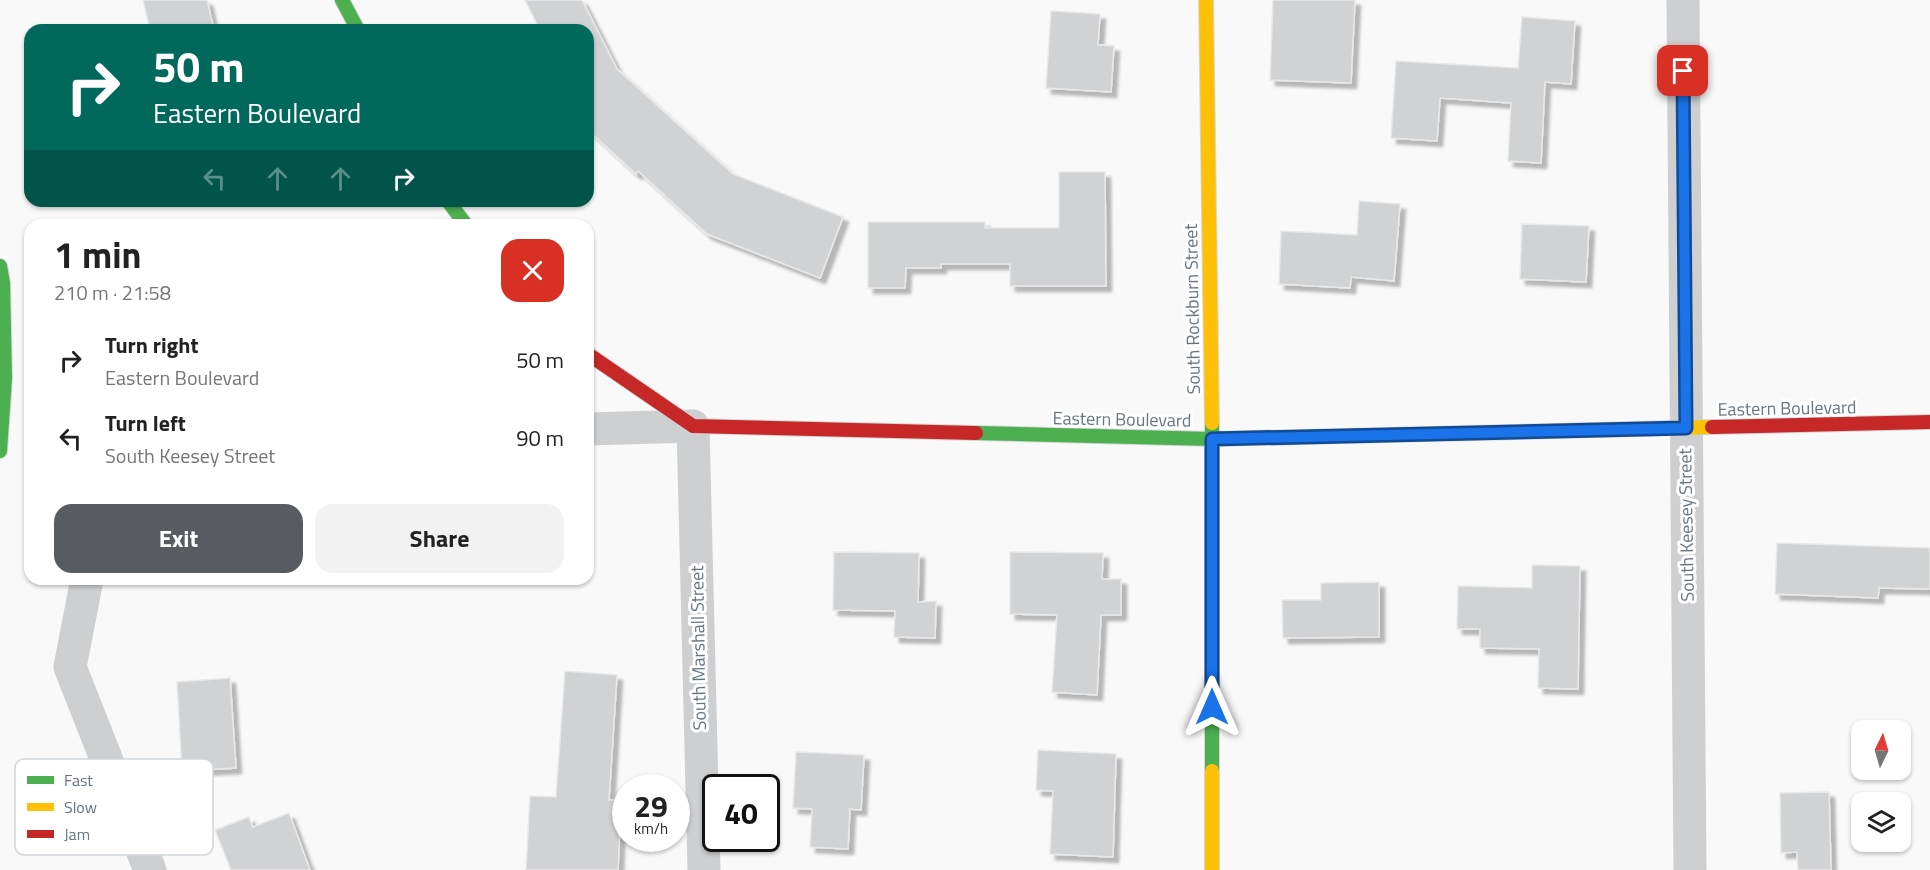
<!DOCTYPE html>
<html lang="en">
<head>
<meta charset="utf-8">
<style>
	:root { --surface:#fff; --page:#f2f2f2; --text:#222; --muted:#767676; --accent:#585c60 }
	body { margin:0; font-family:"Titillium Web",sans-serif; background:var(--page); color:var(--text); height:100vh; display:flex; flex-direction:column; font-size:22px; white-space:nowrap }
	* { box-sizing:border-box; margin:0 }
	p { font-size:20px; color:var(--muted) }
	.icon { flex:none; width:33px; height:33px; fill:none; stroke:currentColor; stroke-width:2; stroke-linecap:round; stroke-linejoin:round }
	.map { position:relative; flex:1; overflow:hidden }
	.drawer { position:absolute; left:24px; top:219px; width:570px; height:366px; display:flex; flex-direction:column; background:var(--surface); border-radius:18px; box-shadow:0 2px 4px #0004 }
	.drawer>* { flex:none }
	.banner { position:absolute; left:24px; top:24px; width:570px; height:183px; border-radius:18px; box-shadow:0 2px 4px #0004; background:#00695c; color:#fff; overflow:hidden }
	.needle { width:39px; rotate:5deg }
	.fabs { position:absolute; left:1851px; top:720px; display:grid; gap:12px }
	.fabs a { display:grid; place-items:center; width:60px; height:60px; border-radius:12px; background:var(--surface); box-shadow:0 2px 4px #0004; font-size:30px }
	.speed { position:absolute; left:612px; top:774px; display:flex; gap:12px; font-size:30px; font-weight:700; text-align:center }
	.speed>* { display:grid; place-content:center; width:78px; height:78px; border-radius:50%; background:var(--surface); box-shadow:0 2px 4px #0004; line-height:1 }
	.speed small { font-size:15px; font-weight:400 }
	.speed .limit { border:3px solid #111; border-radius:9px; background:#fff; color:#111 }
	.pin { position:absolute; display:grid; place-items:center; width:51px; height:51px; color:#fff; margin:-26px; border-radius:12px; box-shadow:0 3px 9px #0006 }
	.me { position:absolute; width:66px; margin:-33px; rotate:0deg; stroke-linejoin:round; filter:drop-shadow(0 0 4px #0008) }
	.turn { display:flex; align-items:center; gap:21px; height:126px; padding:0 30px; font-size:27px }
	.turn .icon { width:78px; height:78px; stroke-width:2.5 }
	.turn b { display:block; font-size:42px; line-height:51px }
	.lanes { display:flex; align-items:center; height:57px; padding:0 30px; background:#0003; justify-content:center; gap:30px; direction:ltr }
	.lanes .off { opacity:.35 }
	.round { display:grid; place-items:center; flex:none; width:63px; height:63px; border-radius:18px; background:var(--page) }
	.overview { display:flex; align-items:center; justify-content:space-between; height:102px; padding:0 30px }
	h1 { font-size:36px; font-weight:700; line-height:45px }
	.action { display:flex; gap:12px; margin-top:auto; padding:12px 30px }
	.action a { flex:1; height:69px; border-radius:18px; background:var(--accent); color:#fff; font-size:24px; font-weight:700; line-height:69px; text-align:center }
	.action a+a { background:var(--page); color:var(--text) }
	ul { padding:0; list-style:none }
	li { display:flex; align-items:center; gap:18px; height:78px; padding:0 30px }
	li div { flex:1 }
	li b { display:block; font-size:22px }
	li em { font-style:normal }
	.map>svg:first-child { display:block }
	.building { fill:#d0d2d3; stroke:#e8e8e8; stroke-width:1.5; filter:url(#shadow) }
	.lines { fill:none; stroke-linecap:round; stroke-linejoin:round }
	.fast-casing { stroke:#d5d6d7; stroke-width:16 }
	.slow-casing { stroke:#d5d6d7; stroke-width:16 }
	.jam-casing { stroke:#d5d6d7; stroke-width:16 }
	.street { stroke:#cecfd0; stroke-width:33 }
	.fast { stroke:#4caf50; stroke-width:14 }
	.slow { stroke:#ffc107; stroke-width:14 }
	.jam { stroke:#c62828; stroke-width:14 }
	.route-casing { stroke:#114b97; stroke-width:15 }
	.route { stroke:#1a73e8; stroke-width:10 }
	.labels { text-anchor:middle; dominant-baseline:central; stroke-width:6; stroke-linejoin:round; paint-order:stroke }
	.street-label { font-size:18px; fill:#657683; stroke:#fff }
	.key { fill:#fff; stroke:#d1d6da; stroke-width:1.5 }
	.key-label { font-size:16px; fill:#657683 }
</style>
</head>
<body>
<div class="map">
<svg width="1930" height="870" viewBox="0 0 1930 870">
	<defs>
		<filter id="shadow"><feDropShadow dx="5.5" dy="5.5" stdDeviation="1.5" flood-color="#0004"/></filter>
	</defs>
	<rect width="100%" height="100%" fill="#f9f9f9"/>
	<g class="building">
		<path d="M143,0H207L214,30H150Z"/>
		<path d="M525,0H582L617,69L733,174L843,217L820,278L707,234L638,171L636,174L588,130V30H540Z"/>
		<path d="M1273,0H1355L1351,83L1270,80Z"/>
		<path d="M1051,11L1100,14L1098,45L1114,46L1111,92L1046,88Z"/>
		<path d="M1522,17L1575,21L1571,84L1545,82L1541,163L1508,161L1511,103L1440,98L1437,141L1391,138L1396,61L1518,68Z"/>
		<path d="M1059,172H1105L1106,286H1010V264H941V268H906L905,288H868V222H985V228H1059Z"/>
		<path d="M1359,201L1400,204L1394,281L1351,277L1350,288L1279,284L1281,231L1357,235Z"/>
		<path d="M1522,224L1589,226L1586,282L1520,279Z"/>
		<path d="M1777,543L1930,548V589L1879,588L1878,598L1775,594Z"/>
		<path d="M834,552L919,553L918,602L936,601L935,638L894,637L895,611L833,610Z"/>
		<path d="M1010,552L1103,553L1102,579H1121V615H1101L1097,695L1052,692L1057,615L1010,614Z"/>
		<path d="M1532,565L1580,566L1578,689L1538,688L1539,649L1480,648V629H1457L1458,586L1532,588Z"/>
		<path d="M1379,582V637L1283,638L1282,600H1321V583Z"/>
		<path d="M565,671L617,675L609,800H621L618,870H526L530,796L556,797Z"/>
		<path d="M230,678L236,768L182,771L177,682Z"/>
		<path d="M1038,750L1116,754L1113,857L1050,854L1053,791L1036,790Z"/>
		<path d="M796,752L864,755L861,810L850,809L848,849L810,847L812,809L793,808Z"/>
		<path d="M1829,792L1831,870H1798L1797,852L1781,853L1780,793Z"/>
		<path d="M289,813L310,870H231L215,830L249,817L253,827Z"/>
	</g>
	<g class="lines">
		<g class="fast-casing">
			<g id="fast">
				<path d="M342,0L358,30"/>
				<path d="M448,201L466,225"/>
				<path d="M0,266L3,283L5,378L0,451"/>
				<path d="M1212,423V771"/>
				<path d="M976,433L1212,439L1471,433"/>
			</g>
		</g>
		<g class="slow-casing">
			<g id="slow">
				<path d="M1206,0L1212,423"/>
				<path d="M1471,433L1712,427"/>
				<path d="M1212,771V870"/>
			</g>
		</g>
		<g class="jam-casing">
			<g id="jam">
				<path d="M588,354L693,426L976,433"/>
				<path d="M1712,427L1930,422"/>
			</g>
		</g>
		<g class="street">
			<path d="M1683,0L1690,870"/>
			<path d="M588,429L693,426L704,870"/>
			<path d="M87,579L70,667L150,870"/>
		</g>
		<use href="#fast" class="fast"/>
		<use href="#slow" class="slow"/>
		<use href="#jam" class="jam"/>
	</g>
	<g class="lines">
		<g class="route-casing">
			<path id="route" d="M1212,707V439L1686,428L1683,71"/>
		</g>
		<use href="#route" class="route"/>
	</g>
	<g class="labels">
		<g class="street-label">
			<text transform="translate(1192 309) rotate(-91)">South Rockburn Street</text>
			<text transform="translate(1787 408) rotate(-1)">Eastern Boulevard</text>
			<text transform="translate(1122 419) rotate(1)">Eastern Boulevard</text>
			<text transform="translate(1686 525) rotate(-91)">South Keesey Street</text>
			<text transform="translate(698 648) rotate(-91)">South Marshall Street</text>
		</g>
	</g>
	<rect x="15" y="759" width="198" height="96" rx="9" class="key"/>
	<rect x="27" y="776" width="27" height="8" fill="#4caf50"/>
	<rect x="27" y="803" width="27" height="8" fill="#ffc107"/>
	<rect x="27" y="830" width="27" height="8" fill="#c62828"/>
	<g class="key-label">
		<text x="64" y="786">Fast</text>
		<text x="64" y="813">Slow</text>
		<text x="64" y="840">Jam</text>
	</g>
</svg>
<div class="fabs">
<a><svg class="needle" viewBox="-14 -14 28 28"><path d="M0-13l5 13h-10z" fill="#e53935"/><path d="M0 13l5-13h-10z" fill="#767676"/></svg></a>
<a><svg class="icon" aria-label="layers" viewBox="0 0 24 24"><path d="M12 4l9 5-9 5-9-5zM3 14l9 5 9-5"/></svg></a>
</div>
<div class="speed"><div>29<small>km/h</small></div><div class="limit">40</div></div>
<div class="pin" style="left:1683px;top:71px;background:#d93025"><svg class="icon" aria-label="arrive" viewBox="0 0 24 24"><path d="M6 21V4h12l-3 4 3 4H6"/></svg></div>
<svg class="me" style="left:1212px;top:707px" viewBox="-20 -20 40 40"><path d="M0-17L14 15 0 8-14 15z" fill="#1a73e8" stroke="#fff" stroke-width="4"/></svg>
<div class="banner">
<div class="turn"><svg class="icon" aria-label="right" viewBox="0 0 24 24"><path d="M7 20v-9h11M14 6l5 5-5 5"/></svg><div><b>50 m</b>Eastern Boulevard</div></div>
<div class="lanes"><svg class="icon off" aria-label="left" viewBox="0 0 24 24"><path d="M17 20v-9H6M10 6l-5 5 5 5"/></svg><svg class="icon off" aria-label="ahead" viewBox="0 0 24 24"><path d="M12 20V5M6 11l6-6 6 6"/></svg><svg class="icon off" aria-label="ahead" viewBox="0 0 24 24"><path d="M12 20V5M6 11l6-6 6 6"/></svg><svg class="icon" aria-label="right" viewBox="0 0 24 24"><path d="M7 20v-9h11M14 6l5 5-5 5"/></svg></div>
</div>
<section class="drawer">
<div class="overview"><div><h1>1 min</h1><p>210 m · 21:58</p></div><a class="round" style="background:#d93025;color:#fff"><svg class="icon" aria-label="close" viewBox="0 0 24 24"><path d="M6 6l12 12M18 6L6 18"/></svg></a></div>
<ul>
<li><svg class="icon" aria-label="right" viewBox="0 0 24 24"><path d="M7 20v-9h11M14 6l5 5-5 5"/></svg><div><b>Turn right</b><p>Eastern Boulevard</p></div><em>50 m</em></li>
<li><svg class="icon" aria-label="left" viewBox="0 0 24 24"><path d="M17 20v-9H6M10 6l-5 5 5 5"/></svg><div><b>Turn left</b><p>South Keesey Street</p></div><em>90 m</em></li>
</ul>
<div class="action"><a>Exit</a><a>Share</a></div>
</section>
</div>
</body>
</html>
